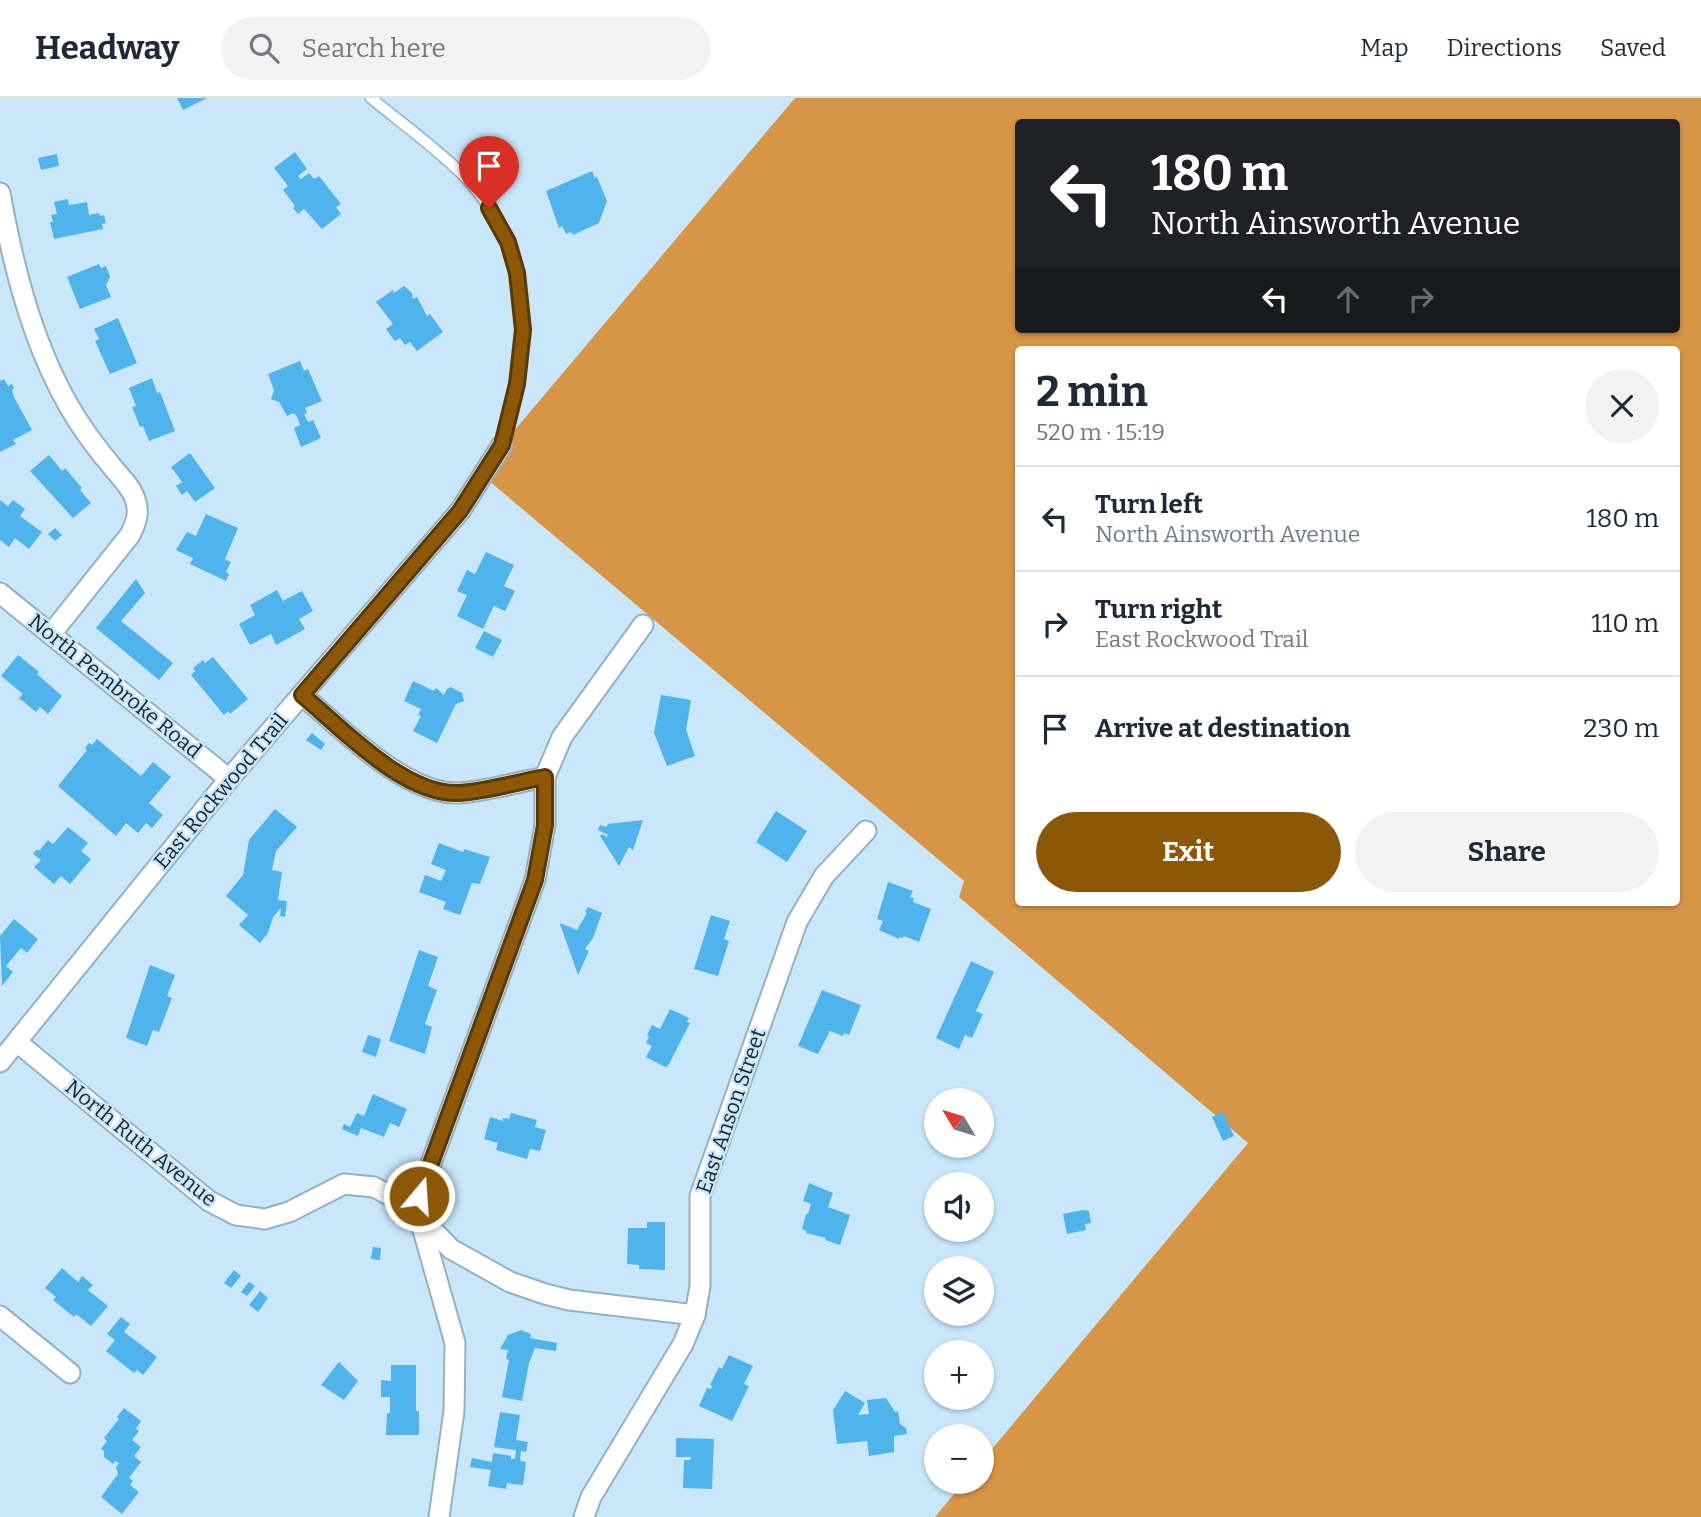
<!DOCTYPE html>
<html lang="en">
<head>
<meta charset="utf-8">
<style>
	:root { --surface:#fff; --page:#f2f2f3; --text:#1f2937; --muted:#747a83; --line:#e0e1e3; --accent:#8c5707 }
	body { margin:0; font-family:Bitter,serif; background:var(--page); color:var(--text); height:100vh; display:flex; flex-direction:column; font-size:26px; white-space:nowrap }
	* { box-sizing:border-box; margin:0 }
	p { font-size:23px; color:var(--muted) }
	.icon { flex:none; width:38px; height:38px; fill:none; stroke:currentColor; stroke-width:2; stroke-linecap:round; stroke-linejoin:round }
	.map { position:relative; flex:1; overflow:hidden }
	.details { position:absolute; left:1015px; top:248px; width:665px; height:560px; display:flex; flex-direction:column; background:var(--surface); border-radius:7px; box-shadow:0 2px 5px #0004 }
	.details>* { flex:none }
	.hud { position:absolute; left:1015px; top:21px; width:665px; height:214px; border-radius:7px; box-shadow:0 2px 5px #0004; background:#202124; color:#fff; overflow:hidden }
	.needle { width:46px; rotate:308deg }
	.controls { position:absolute; left:924px; top:990px; display:grid; gap:14px }
	.controls a { display:grid; place-items:center; width:70px; height:70px; border-radius:50%; background:var(--surface); box-shadow:0 2px 5px #0004; font-size:35px }
	.pin { position:absolute; display:grid; place-items:center; width:60px; height:60px; color:#fff; margin:-72px -30px; border-radius:50% 50% 50% 0; rotate:-45deg; box-shadow:0 0 7px #0007 }
	.pin .icon { rotate:45deg }
	.me { position:absolute; width:77px; margin:-38px; rotate:18deg; stroke-linejoin:round; filter:drop-shadow(0 0 5px #0008) }
	.turn { display:flex; align-items:center; gap:24px; height:147px; padding:0 21px; font-size:32px }
	.turn .icon { width:91px; height:91px; stroke-width:2.5 }
	.turn b { display:block; font-size:49px; line-height:60px }
	.lanes { display:flex; align-items:center; height:66px; padding:0 21px; background:#0003; justify-content:center; gap:35px; direction:ltr }
	.lanes .off { opacity:.35 }
	.round { display:grid; place-items:center; flex:none; width:74px; height:74px; border-radius:37px; background:var(--page) }
	.overview { display:flex; align-items:center; justify-content:space-between; height:119px; padding:0 21px }
	h1 { font-size:42px; font-weight:700; line-height:52px }
	.cta { display:flex; gap:14px; margin-top:auto; padding:14px 21px }
	.cta a { flex:1; height:80px; border-radius:42px; background:var(--accent); color:#fff; font-size:28px; font-weight:700; line-height:80px; text-align:center }
	.cta a+a { background:var(--page); color:var(--text) }
	ul { padding:0; list-style:none }
	li { display:flex; align-items:center; gap:21px; height:105px; padding:0 21px; border-top:2px solid var(--line) }
	li div { flex:1 }
	li b { display:block; font-size:26px }
	li em { font-style:normal }
	header { display:flex; align-items:center; gap:42px; box-sizing:border-box; height:98px; padding:0 35px; background:var(--surface); border-bottom:2px solid var(--line) }
	header strong { font-size:33px }
	nav { display:flex; gap:38px; margin-inline-start:auto; font-size:24px }
	.search { width:490px; height:63px; background:var(--page); display:flex; align-items:center; gap:18px; box-sizing:border-box; padding:0 24px; border-radius:38px; color:var(--muted); font-size:26px }
	.map>svg:first-child { display:block }
	.forest { fill:#d79546; fill-rule:evenodd }
	.building { fill:#4fb4ec }
	.lines { fill:none; stroke-linecap:round; stroke-linejoin:round }
	.lane-casing { stroke:#94b1c3; stroke-width:13 }
	.street-casing { stroke:#94b1c3; stroke-width:23 }
	.lane { stroke:#fff; stroke-width:10 }
	.street { stroke:#fff; stroke-width:19 }
	.route-casing { stroke:#5b3905; stroke-width:18 }
	.route { stroke:#8c5707; stroke-width:12 }
	.labels { text-anchor:middle; dominant-baseline:central; stroke-width:5; stroke-linejoin:round; paint-order:stroke }
	.street-label { font-size:21px; fill:#18232a; stroke:#c9e7fb }
</style>
</head>
<body>
<header>
<strong>Headway</strong>
<div class="search"><svg class="icon" aria-label="search" viewBox="0 0 24 24"><circle cx="10" cy="10" r="6"/><path d="M15 15l6 6"/></svg>Search here</div>
<nav><a>Map</a><a>Directions</a><a>Saved</a></nav>
</header>
<div class="map">
<svg width="1701" height="1419" viewBox="0 0 1701 1419">
	<rect width="100%" height="100%" fill="#c9e7fb"/>
	<path class="forest" d="M795,0H1701V1419H935L964,1384H982V1363L1248,1045L959,799L964,783L482,377L502,347ZM1018,24H1676V231H1018ZM1018,252H1676V805H1018Z"/>
	<g class="building">
		<path d="M177,0H207L183,12Z"/>
		<path d="M295,54L307,71L298,78L301,81L309,75L314,81L319,78L341,106L336,109L341,116L322,131L304,111L298,116L293,110L295,108L283,92L288,88L274,70Z"/>
		<path d="M57,56L59,68L41,72L38,60Z"/>
		<path d="M592,73L595,80L597,79L607,103L599,125L573,137L571,134L566,136L562,128L559,130L546,93Z"/>
		<path d="M68,101L69,107L87,104L89,117L99,115L100,118L104,117L106,125L102,126L103,131L54,141L50,124H53L51,117L57,116L54,104Z"/>
		<path d="M99,166L101,170L106,168L110,179L106,187L111,199L80,211L67,179Z"/>
		<path d="M404,188L412,195L413,201L417,199L427,218L430,216L443,234L417,253L410,244L405,247L400,240L395,243L386,231L393,226L376,204L393,192L394,195Z"/>
		<path d="M118,220L137,265L110,276L95,243L99,241L94,231Z"/>
		<path d="M300,263L304,273L308,271L322,303L305,310L307,315L304,316L308,324L313,322L321,340L301,349L294,330L300,327L297,319L294,315L287,318L279,304L271,301L274,292L268,276Z"/>
		<path d="M152,280L157,295L160,294L175,333L149,343L143,328L140,329L132,309L136,308L129,290Z"/>
		<path d="M4,281L8,288L12,286L14,291L12,292L14,299L32,332L13,342L16,346L0,354V283Z"/>
		<path d="M190,355L215,390L195,404L187,393L182,397L176,388L182,384L171,369Z"/>
		<path d="M49,357L62,373L65,370L82,390L80,392L91,405L73,420L30,373Z"/>
		<path d="M0,402L8,408L13,402L25,411L20,418L42,434L29,451L15,440L9,449L0,442Z"/>
		<path d="M206,416L238,430L225,461L231,464L226,474L229,476L226,483L190,466L193,460L176,452L187,434L196,438Z"/>
		<path d="M55,430L62,437L55,443L48,436Z"/>
		<path d="M486,454L514,467L504,488L515,493L505,513L494,508L483,531L457,518L467,497L457,493L467,472L475,476Z"/>
		<path d="M136,481L145,495L121,523L173,565L159,582L96,530Z"/>
		<path d="M277,492L283,503L302,493L313,513L299,521L305,531L276,547L271,536L250,547L239,526L255,517L250,507Z"/>
		<path d="M484,533L502,542L493,559L475,550Z"/>
		<path d="M18,557L39,574L37,576L62,598L48,616L40,609L36,614L19,600L23,596L1,578Z"/>
		<path d="M213,559L248,601L230,616L228,613L224,617L191,577L195,573L193,570L203,562L205,565Z"/>
		<path d="M413,583L434,593L436,590L444,597L447,591L451,589L462,595L464,603L456,606L437,645L413,633L421,618L418,617L421,611L404,603Z"/>
		<path d="M661,597L691,602L686,632L695,658L667,668L654,635Z"/>
		<path d="M312,635L325,646L321,652L306,642Z"/>
		<path d="M97,641L141,678L153,664L171,679L149,705L163,717L152,730L146,725L138,735L126,725L116,738L58,688L87,652L85,650L89,645L92,647Z"/>
		<path d="M275,711L297,729L276,753L272,772L282,774L278,802L287,803L285,819L280,818L281,810L273,819L268,835L260,845L239,827L248,817L226,798L243,777L249,742Z"/>
		<path d="M776,713L807,733L787,764L756,744Z"/>
		<path d="M643,722L633,752L629,749L619,768L600,738L602,736L607,739L608,737L598,732L600,727L606,729L608,726Z"/>
		<path d="M68,729L88,745L81,753L91,761L70,786L61,778L54,786L34,769L41,762L33,756L37,751L39,753L48,742L53,746Z"/>
		<path d="M439,745L463,754L464,751L490,759L480,786L472,785L460,817L443,811L446,804L419,794L425,777L441,783L446,772L431,766Z"/>
		<path d="M888,784L913,793L910,799L914,800L913,804L931,811L919,844L904,838L903,840L899,839V841L879,832L883,823L877,821Z"/>
		<path d="M588,809L602,815L593,840L585,851L589,853L578,877L560,826V825L577,832L587,815L585,814Z"/>
		<path d="M711,817L730,823L724,841L729,843L718,878L694,871Z"/>
		<path d="M14,821L38,841L27,855L21,850L6,868L13,874L2,888L0,838Z"/>
		<path d="M419,852L438,859L428,888L437,892L425,926L432,929L425,956L389,943Z"/>
		<path d="M971,863L994,874L976,913L983,916L972,940L965,937L959,951L936,940Z"/>
		<path d="M150,867L175,877L167,898L172,900L159,934L153,932L147,948L126,940Z"/>
		<path d="M822,892L861,907L849,937L844,935L843,938L830,933L818,956L798,948Z"/>
		<path d="M670,911L689,920L687,924L690,925L668,968L665,969L646,959L652,948L646,945L649,939L647,937L652,927L660,931Z"/>
		<path d="M368,937L381,941L376,959L362,954Z"/>
		<path d="M373,996L407,1011L399,1029L390,1025L384,1039L361,1030L358,1038L342,1031L344,1026L350,1029L357,1015L364,1018Z"/>
		<path d="M1223,1014L1234,1038L1223,1043L1212,1019Z"/>
		<path d="M511,1015L537,1022L535,1029L546,1032L540,1053L530,1051L527,1061L496,1052L498,1045L484,1041L490,1019L503,1023V1020L509,1021Z"/>
		<path d="M809,1085L833,1095L828,1109L850,1117L840,1147L825,1142L826,1140L806,1135L807,1133L802,1131L806,1116H808L811,1106L803,1103Z"/>
		<path d="M1083,1112L1089,1113L1091,1125L1085,1126L1086,1132L1067,1136L1063,1116Z"/>
		<path d="M647,1124H665V1172L639,1171V1167L627,1166L628,1130H647Z"/>
		<path d="M373,1149L381,1150L380,1162L371,1161Z"/>
		<path d="M62,1170L78,1184L82,1178L93,1187L88,1192L108,1208L91,1228L76,1216L74,1219L53,1202L56,1199L45,1190Z"/>
		<path d="M234,1172L241,1178L231,1190L224,1185Z"/>
		<path d="M249,1184L255,1188L247,1198L241,1194Z"/>
		<path d="M260,1193L268,1200L258,1214L249,1207Z"/>
		<path d="M121,1219L130,1226L124,1234L157,1259L143,1277L137,1272L134,1275L106,1253L115,1242L107,1236Z"/>
		<path d="M521,1232L531,1236L530,1240L557,1245L556,1253L535,1250L529,1265L522,1303L502,1299L509,1262L506,1261L508,1252L500,1251L508,1237Z"/>
		<path d="M729,1257L753,1268L744,1286L749,1288L732,1323L699,1308L707,1290L711,1291L712,1288L710,1287L719,1269L722,1271Z"/>
		<path d="M339,1264L358,1283L344,1302L321,1287Z"/>
		<path d="M391,1267H416V1313H419V1337H386L387,1315H390V1299H381V1282L391,1283Z"/>
		<path d="M845,1293L865,1305L858,1317L869,1316L867,1302L886,1300L895,1314L898,1313L900,1326L906,1330L907,1336L894,1338V1354L869,1358L867,1343L837,1346L833,1312Z"/>
		<path d="M124,1310L141,1323L136,1331L139,1333L132,1342L141,1349L134,1358L141,1364L129,1380L133,1383L130,1387L139,1394L122,1416L101,1399L118,1376L116,1369L119,1365L115,1363L113,1366L104,1359V1353L101,1351L107,1343L104,1340L119,1321L117,1319Z"/>
		<path d="M500,1314L520,1317L516,1342L528,1344L526,1354L521,1353L520,1363L526,1364L523,1387L507,1385L506,1391L488,1388L491,1372L470,1369L472,1360L492,1364L493,1355L511,1358V1361H515L516,1352L494,1349Z"/>
		<path d="M676,1340L714,1341L712,1391L683,1390L684,1362H690L691,1359H676Z"/>
	</g>
	<g class="lines">
		<g class="lane-casing">
			<path id="lane" d="M371,0C401,25 434,48 462,76C503,117 523,174 523,231C523,270 511,310 502,347"/>
		</g>
		<g class="street-casing">
			<g id="street">
				<path d="M0,95C14,173 35,256 78,323C88,338 98,352 110,366C118,377 131,388 135,401C140,414 136,425 130,437L51,536"/>
				<path d="M0,495L229,681"/>
				<path d="M302,597C341,630 406,698 460,695C488,693 518,684 545,679"/>
				<path d="M17,944L209,1103L236,1117L265,1121L289,1114L344,1086L374,1089L398,1102L419,1118L451,1151L510,1184L545,1196L569,1202L695,1217"/>
				<path d="M0,964L229,681L460,413L502,347"/>
				<path d="M0,1218L70,1275"/>
				<path d="M439,1419L454,1313L455,1245L419,1118V1098L535,782L545,727V679L562,639L643,527"/>
				<path d="M584,1419L591,1399L683,1246L695,1217L700,1188V1098L797,824L824,778L866,733"/>
			</g>
		</g>
		<use href="#lane" class="lane"/>
		<use href="#street" class="street"/>
	</g>
	<g class="lines">
		<g class="route-casing">
			<path id="route" d="M419,1098L535,782L545,727V679C518,684 488,693 460,695C404,698 342,630 302,597L460,413L502,347L517,286L523,232L517,175L508,144L489,110"/>
		</g>
		<use href="#route" class="route"/>
	</g>
	<g class="labels">
		<g class="street-label">
			<text transform="translate(115 588) rotate(39)">North Pembroke Road</text>
			<text transform="translate(221 693) rotate(-50)">East Rockwood Trail</text>
			<text transform="translate(731 1013) rotate(-71)">East Anson Street</text>
			<text transform="translate(141 1045) rotate(39)">North Ruth Avenue</text>
		</g>
	</g>
</svg>
<div class="controls">
<a><svg class="needle" viewBox="-14 -14 28 28"><path d="M0-13l5 13h-10z" fill="#e53935"/><path d="M0 13l5-13h-10z" fill="#747a83"/></svg></a>
<a><svg class="icon" aria-label="sound" viewBox="0 0 24 24"><path d="M4 9h4l5-4v14l-5-4H4zM17 9q2 3 0 6"/></svg></a>
<a><svg class="icon" aria-label="layers" viewBox="0 0 24 24"><path d="M12 4l9 5-9 5-9-5zM3 14l9 5 9-5"/></svg></a>
<a>+</a>
<a>−</a>
</div>
<div class="pin" style="left:489px;top:110px;background:#d93025"><svg class="icon" aria-label="arrive" viewBox="0 0 24 24"><path d="M6 21V4h12l-3 4 3 4H6"/></svg></div>
<svg class="me" style="left:419px;top:1098px" viewBox="-20 -20 40 40"><circle r="17" fill="#8c5707" stroke="#fff" stroke-width="3"/><path d="M0-11L8 9 0 5-8 9z" fill="#fff"/></svg>
<div class="hud">
<div class="turn"><svg class="icon" aria-label="left" viewBox="0 0 24 24"><path d="M17 20v-9H6M10 6l-5 5 5 5"/></svg><div><b>180 m</b>North Ainsworth Avenue</div></div>
<div class="lanes"><svg class="icon" aria-label="left" viewBox="0 0 24 24"><path d="M17 20v-9H6M10 6l-5 5 5 5"/></svg><svg class="icon off" aria-label="ahead" viewBox="0 0 24 24"><path d="M12 20V5M6 11l6-6 6 6"/></svg><svg class="icon off" aria-label="right" viewBox="0 0 24 24"><path d="M7 20v-9h11M14 6l5 5-5 5"/></svg></div>
</div>
<section class="details">
<div class="overview"><div><h1>2 min</h1><p>520 m · 15:19</p></div><a class="round"><svg class="icon" aria-label="close" viewBox="0 0 24 24"><path d="M6 6l12 12M18 6L6 18"/></svg></a></div>
<ul>
<li><svg class="icon" aria-label="left" viewBox="0 0 24 24"><path d="M17 20v-9H6M10 6l-5 5 5 5"/></svg><div><b>Turn left</b><p>North Ainsworth Avenue</p></div><em>180 m</em></li>
<li><svg class="icon" aria-label="right" viewBox="0 0 24 24"><path d="M7 20v-9h11M14 6l5 5-5 5"/></svg><div><b>Turn right</b><p>East Rockwood Trail</p></div><em>110 m</em></li>
<li><svg class="icon" aria-label="arrive" viewBox="0 0 24 24"><path d="M6 21V4h12l-3 4 3 4H6"/></svg><div><b>Arrive at destination</b></div><em>230 m</em></li>
</ul>
<div class="cta"><a>Exit</a><a>Share</a></div>
</section>
</div>
</body>
</html>
